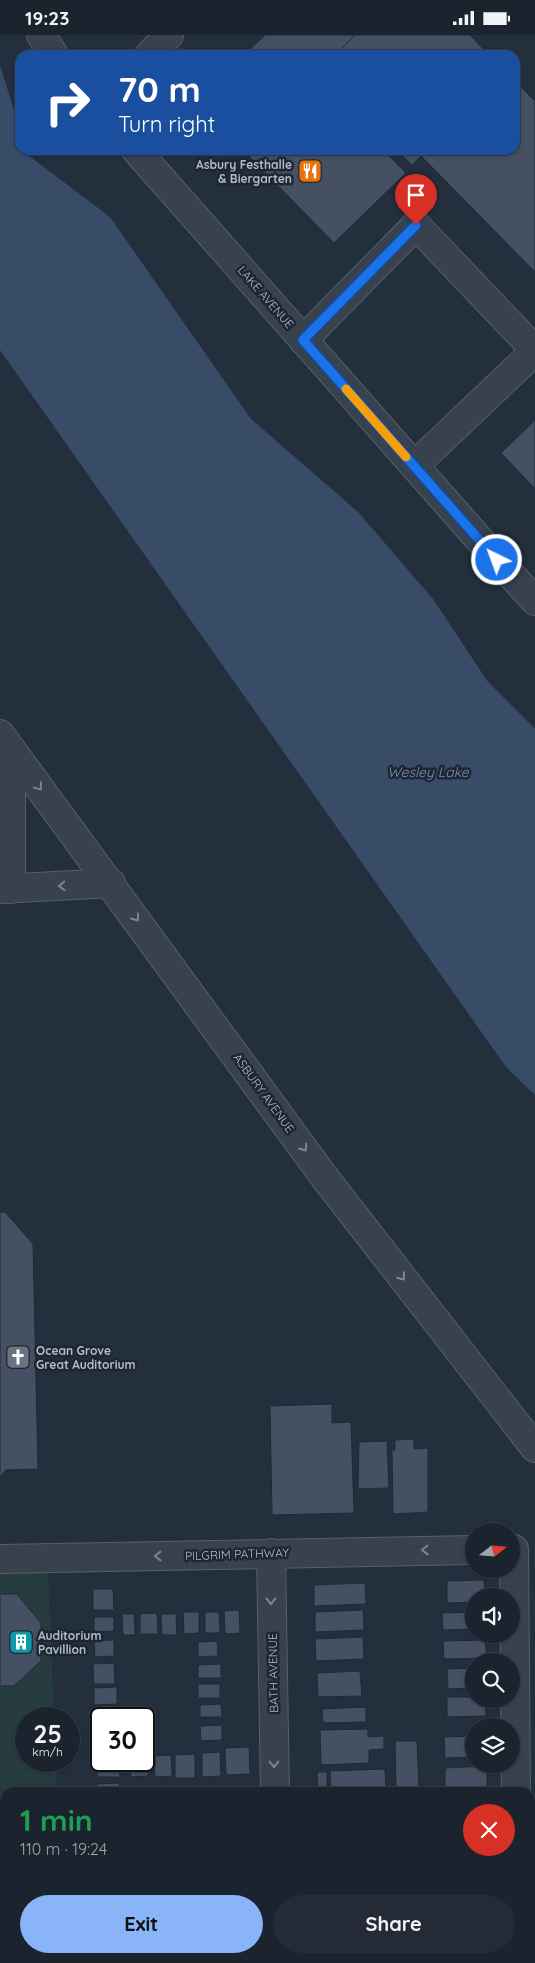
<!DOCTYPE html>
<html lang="en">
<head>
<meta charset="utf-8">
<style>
	:root { --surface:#1b232e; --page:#242b36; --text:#f1f3f6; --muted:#a0a4aa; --line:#39404a; --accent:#8ab4f8 }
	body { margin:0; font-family:Quicksand,sans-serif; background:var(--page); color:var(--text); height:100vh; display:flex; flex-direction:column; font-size:19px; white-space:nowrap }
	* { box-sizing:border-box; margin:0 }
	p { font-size:16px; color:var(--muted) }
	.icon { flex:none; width:28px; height:28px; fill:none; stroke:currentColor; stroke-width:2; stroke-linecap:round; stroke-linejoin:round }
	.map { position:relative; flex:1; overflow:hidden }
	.drawer { position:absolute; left:0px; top:1752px; width:535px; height:176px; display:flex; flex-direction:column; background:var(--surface); border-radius:15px 15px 0 0; box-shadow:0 1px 4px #0004,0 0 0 1px var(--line) }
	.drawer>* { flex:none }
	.banner { position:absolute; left:15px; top:15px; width:505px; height:105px; border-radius:15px; box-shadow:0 1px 4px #0004,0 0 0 1px var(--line); background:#1a4fa0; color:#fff; overflow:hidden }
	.needle { width:32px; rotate:73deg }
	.tools { position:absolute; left:465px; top:1488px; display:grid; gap:10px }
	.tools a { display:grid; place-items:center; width:55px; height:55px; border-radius:50%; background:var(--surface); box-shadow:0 1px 4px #0004,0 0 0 1px var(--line); font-size:25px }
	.speed { position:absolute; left:15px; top:1672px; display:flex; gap:10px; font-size:25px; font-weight:700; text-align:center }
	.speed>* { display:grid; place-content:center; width:65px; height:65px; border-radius:50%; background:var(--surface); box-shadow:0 1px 4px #0004,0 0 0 1px var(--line); line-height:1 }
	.speed small { font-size:12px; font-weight:400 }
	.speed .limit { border:2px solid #111; border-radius:8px; background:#fff; color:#111 }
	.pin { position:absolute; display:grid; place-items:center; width:42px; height:42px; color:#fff; margin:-51px -21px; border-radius:50% 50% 50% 0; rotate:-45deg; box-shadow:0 0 5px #0007 }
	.pin .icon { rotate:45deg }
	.me { position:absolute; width:55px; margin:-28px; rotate:318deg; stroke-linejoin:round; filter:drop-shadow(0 0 4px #0008) }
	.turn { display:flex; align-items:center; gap:18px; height:105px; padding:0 20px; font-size:22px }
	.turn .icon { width:65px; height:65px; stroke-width:2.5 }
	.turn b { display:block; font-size:35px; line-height:42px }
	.round { display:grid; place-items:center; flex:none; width:52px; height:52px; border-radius:26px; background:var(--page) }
	.summary { display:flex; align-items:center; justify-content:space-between; height:85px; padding:0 20px }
	h1 { font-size:30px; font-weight:800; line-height:38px; color:#1e9e55 }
	.primary-button { display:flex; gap:10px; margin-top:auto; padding:10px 20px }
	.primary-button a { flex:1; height:58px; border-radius:30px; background:var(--accent); color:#111; font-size:20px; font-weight:800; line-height:58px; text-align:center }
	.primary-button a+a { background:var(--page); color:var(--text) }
	.status { display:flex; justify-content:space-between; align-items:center; height:35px; padding:0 25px; background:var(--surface); direction:ltr }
	.status svg { height:14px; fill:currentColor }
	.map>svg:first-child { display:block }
	.green { fill:#263c3f }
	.water { fill:#394c67 }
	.building { fill:#455162; stroke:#1f2835 }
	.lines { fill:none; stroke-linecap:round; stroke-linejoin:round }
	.minor-casing { stroke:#565f6c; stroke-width:30 }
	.minor { stroke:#38414e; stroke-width:28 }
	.oneway { stroke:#7c8592 }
	.route-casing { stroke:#114b97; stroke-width:12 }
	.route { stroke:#1a73e8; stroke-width:9 }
	.slow { stroke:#f59e0b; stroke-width:9 }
	.labels { text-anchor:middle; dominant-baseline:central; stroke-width:5; stroke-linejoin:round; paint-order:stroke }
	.poi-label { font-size:12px; font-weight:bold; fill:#b4bcc9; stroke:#1d2633; text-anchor:start }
	.street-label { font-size:12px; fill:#b4bcc9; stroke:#1d2633 }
	.water-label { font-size:14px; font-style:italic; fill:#7c92b1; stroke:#1d2633 }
</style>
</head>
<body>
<div class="status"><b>19:23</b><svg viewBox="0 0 49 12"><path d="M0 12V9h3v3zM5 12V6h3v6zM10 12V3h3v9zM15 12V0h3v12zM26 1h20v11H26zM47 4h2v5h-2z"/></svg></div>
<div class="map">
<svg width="535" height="1928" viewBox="0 0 535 1928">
	<rect width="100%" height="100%" fill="#242f3e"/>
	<g class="green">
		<path d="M48,1537L54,1684H26V1726H56L57,1757L5,1758V1782H0V1539Z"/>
		<path d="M5,1853V1924H15V1928H0V1854Z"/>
	</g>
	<path class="water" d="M0,30L20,95V115H26L28,120L110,182L251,384L358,477L433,564L488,647L535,694V1060L506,1032L0,315Z"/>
	<g class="building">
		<path d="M265,0H355L335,20H250L247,17Z"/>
		<path d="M355,0H470L489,20H335Z"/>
		<path d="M515,46L535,66V237L421,121L412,130L396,115H515Z"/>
		<path d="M243,115H383L406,138L334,208Z"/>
		<path d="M535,385V454L501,418Z"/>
		<path d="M0,1177H5L33,1209L38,1434L6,1435L0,1442Z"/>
		<path d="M332,1369V1388L351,1387L354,1478L272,1480L270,1371Z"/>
		<path d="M414,1404V1414L428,1413V1477L393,1479L392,1415H395V1405Z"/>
		<path d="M387,1406L389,1453L358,1454L359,1407Z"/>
		<path d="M484,1545L485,1561H474V1567L447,1568V1546Z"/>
		<path d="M365,1548L366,1569L314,1571V1550Z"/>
		<path d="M93,1554H113L114,1575H93Z"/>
		<path d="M0,1559H17L41,1588V1626L14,1651H0Z"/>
		<path d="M239,1575L240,1598L225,1599L224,1576Z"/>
		<path d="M363,1575L364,1595L315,1597V1577Z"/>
		<path d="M183,1577H199V1598L184,1599Z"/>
		<path d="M205,1577H219L220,1598H205Z"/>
		<path d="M474,1577V1594L443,1595L442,1578Z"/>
		<path d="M157,1578L158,1599H140V1579Z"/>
		<path d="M122,1579H134L135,1600H123Z"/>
		<path d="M161,1579H176L177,1600H162Z"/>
		<path d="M94,1582H114V1596L94,1597Z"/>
		<path d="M363,1602L364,1624L316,1626L315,1604Z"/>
		<path d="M114,1605V1621L95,1622L94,1606Z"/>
		<path d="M485,1605L487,1623L444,1624L443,1606Z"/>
		<path d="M217,1606L218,1621L198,1622V1607Z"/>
		<path d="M114,1628L115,1649H94L93,1629Z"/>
		<path d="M221,1629V1643H198V1630Z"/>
		<path d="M474,1633V1653L448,1654L447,1634Z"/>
		<path d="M360,1636L362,1661L318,1662L317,1638Z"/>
		<rect x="198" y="1649" width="22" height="14"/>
		<path d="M117,1652V1669L94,1670V1653Z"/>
		<path d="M447,1662H474V1664H485L486,1681L447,1682Z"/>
		<path d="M221,1669L222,1682H200V1670Z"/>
		<path d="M366,1672V1687L323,1688L322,1674Z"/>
		<path d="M118,1678V1684H101V1697H97L96,1679Z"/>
		<path d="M222,1690V1705L201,1706L200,1691Z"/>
		<path d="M368,1694V1702L384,1701V1714L369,1715V1728L321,1730L320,1695Z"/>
		<path d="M101,1701V1717H96V1702Z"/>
		<path d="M474,1701V1722L445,1723L444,1702Z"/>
		<path d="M395,1706H417L419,1753L396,1754Z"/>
		<path d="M249,1712L250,1739L226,1740L225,1713Z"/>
		<path d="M220,1717L221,1741L202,1742V1718Z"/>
		<path d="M195,1719V1743H175V1720Z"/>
		<path d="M144,1720H147L148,1741L131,1742L130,1726H144Z"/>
		<path d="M171,1720L172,1741L155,1742L154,1721Z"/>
		<path d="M97,1726H119L120,1742H97Z"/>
		<path d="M487,1731V1753L445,1754V1733Z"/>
		<path d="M385,1734L386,1757L331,1758L330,1736Z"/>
		<path d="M317,1737H327V1758H318Z"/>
		<path d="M119,1748L120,1758H97V1749Z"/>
	</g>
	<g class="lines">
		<g class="minor-casing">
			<g id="minor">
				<path d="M41,0L54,20"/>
				<path d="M149,20L169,0"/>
				<path d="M136,115L485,511L535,566"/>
				<path d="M303,305L416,190L535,315"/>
				<path d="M414,431L535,316"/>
				<path d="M0,699L325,1143L535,1413"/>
				<path d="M0,854L111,848"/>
				<path d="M11,854V714"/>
				<path d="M514,1514L516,1758"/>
				<path d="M271,1518L275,1758"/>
				<path d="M0,1524L474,1515"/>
				<path d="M530,1814H535"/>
				<path d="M0,1825H5"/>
				<path d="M29,1924V1928"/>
				<path d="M278,1924L279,1928"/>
				<path d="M519,1924V1928"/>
			</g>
		</g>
		<use href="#minor" class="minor"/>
	</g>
	<defs><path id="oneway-chevron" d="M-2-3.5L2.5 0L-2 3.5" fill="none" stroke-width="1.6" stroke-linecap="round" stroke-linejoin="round" transform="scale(1.25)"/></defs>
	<g class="oneway">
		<use href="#oneway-chevron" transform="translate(39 752) rotate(53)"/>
		<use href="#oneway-chevron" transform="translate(62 851) rotate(177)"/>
		<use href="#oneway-chevron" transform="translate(136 883) rotate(54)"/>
		<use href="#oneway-chevron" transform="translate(304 1113) rotate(54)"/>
		<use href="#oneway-chevron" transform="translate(402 1242) rotate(52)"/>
		<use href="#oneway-chevron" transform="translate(425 1515) rotate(179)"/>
		<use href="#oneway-chevron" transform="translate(158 1521) rotate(179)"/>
		<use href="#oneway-chevron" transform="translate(271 1566) rotate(89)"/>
		<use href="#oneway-chevron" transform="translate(274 1729) rotate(89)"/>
	</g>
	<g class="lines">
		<g class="route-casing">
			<path id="route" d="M416,190L303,305L497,525"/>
		</g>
		<use href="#route" class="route"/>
		<path class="slow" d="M346,354L406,422"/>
	</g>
	<defs>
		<g id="restaurant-square" transform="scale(1.25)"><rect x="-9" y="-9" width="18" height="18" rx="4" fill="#e8710a" stroke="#1d2633"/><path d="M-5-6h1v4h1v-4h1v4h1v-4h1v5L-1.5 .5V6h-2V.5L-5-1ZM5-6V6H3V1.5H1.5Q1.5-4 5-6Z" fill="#fff"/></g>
		<g id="church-square" transform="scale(1.25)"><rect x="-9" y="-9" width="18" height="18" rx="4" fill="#6b7280" stroke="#1d2633"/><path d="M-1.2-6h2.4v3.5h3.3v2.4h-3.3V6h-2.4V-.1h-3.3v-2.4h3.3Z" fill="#fff"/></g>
		<g id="building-square" transform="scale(1.25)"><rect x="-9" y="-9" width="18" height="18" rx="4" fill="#0f9aa8" stroke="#1d2633"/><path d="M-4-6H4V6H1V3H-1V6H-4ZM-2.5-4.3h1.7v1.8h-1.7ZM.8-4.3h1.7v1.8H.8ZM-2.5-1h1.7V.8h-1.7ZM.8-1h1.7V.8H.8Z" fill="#fff"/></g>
	</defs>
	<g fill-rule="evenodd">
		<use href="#restaurant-square" x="310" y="136"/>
		<use href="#church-square" x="18" y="1322"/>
		<use href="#building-square" x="21" y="1607"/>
	</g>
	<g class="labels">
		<g class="poi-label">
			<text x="292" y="129" text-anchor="end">Asbury Festhalle<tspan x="292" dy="14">&amp; Biergarten</tspan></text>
			<text x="36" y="1315">Ocean Grove<tspan x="36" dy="14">Great Auditorium</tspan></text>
			<text x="38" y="1600">Auditorium<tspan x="38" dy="14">Pavillion</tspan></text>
		</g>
		<g class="street-label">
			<text transform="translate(266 262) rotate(49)">LAKE AVENUE</text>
			<text transform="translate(264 1058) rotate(54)">ASBURY AVENUE</text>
			<text transform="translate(237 1519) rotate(-2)">PILGRIM PATHWAY</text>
			<text transform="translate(273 1638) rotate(-91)">BATH AVENUE</text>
		</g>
		<g class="water-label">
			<text x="428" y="737">Wesley Lake</text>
		</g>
	</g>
</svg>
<div class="tools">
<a><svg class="needle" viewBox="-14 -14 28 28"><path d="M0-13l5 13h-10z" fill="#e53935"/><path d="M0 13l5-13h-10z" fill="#a0a4aa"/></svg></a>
<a><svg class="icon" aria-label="sound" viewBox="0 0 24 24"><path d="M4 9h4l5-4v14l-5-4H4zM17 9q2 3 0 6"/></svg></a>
<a><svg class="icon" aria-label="search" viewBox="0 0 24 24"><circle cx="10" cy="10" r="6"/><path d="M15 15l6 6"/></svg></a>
<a><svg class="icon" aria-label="layers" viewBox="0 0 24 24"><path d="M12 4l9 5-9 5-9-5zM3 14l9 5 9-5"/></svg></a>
</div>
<div class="speed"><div>25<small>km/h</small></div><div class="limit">30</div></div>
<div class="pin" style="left:416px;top:190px;background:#d93025"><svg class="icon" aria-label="arrive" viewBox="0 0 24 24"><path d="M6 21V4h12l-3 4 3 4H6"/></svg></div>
<svg class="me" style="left:497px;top:525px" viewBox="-20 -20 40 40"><circle r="17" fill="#1a73e8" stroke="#fff" stroke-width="3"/><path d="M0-11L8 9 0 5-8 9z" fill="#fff"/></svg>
<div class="banner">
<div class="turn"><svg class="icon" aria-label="right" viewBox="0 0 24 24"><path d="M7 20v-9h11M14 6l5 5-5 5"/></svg><div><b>70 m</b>Turn right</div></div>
</div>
<section class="drawer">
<div class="summary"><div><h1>1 min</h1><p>110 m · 19:24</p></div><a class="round" style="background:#d93025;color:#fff"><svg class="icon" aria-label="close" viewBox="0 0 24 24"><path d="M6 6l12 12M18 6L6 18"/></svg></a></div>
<div class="primary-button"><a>Exit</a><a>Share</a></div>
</section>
</div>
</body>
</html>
